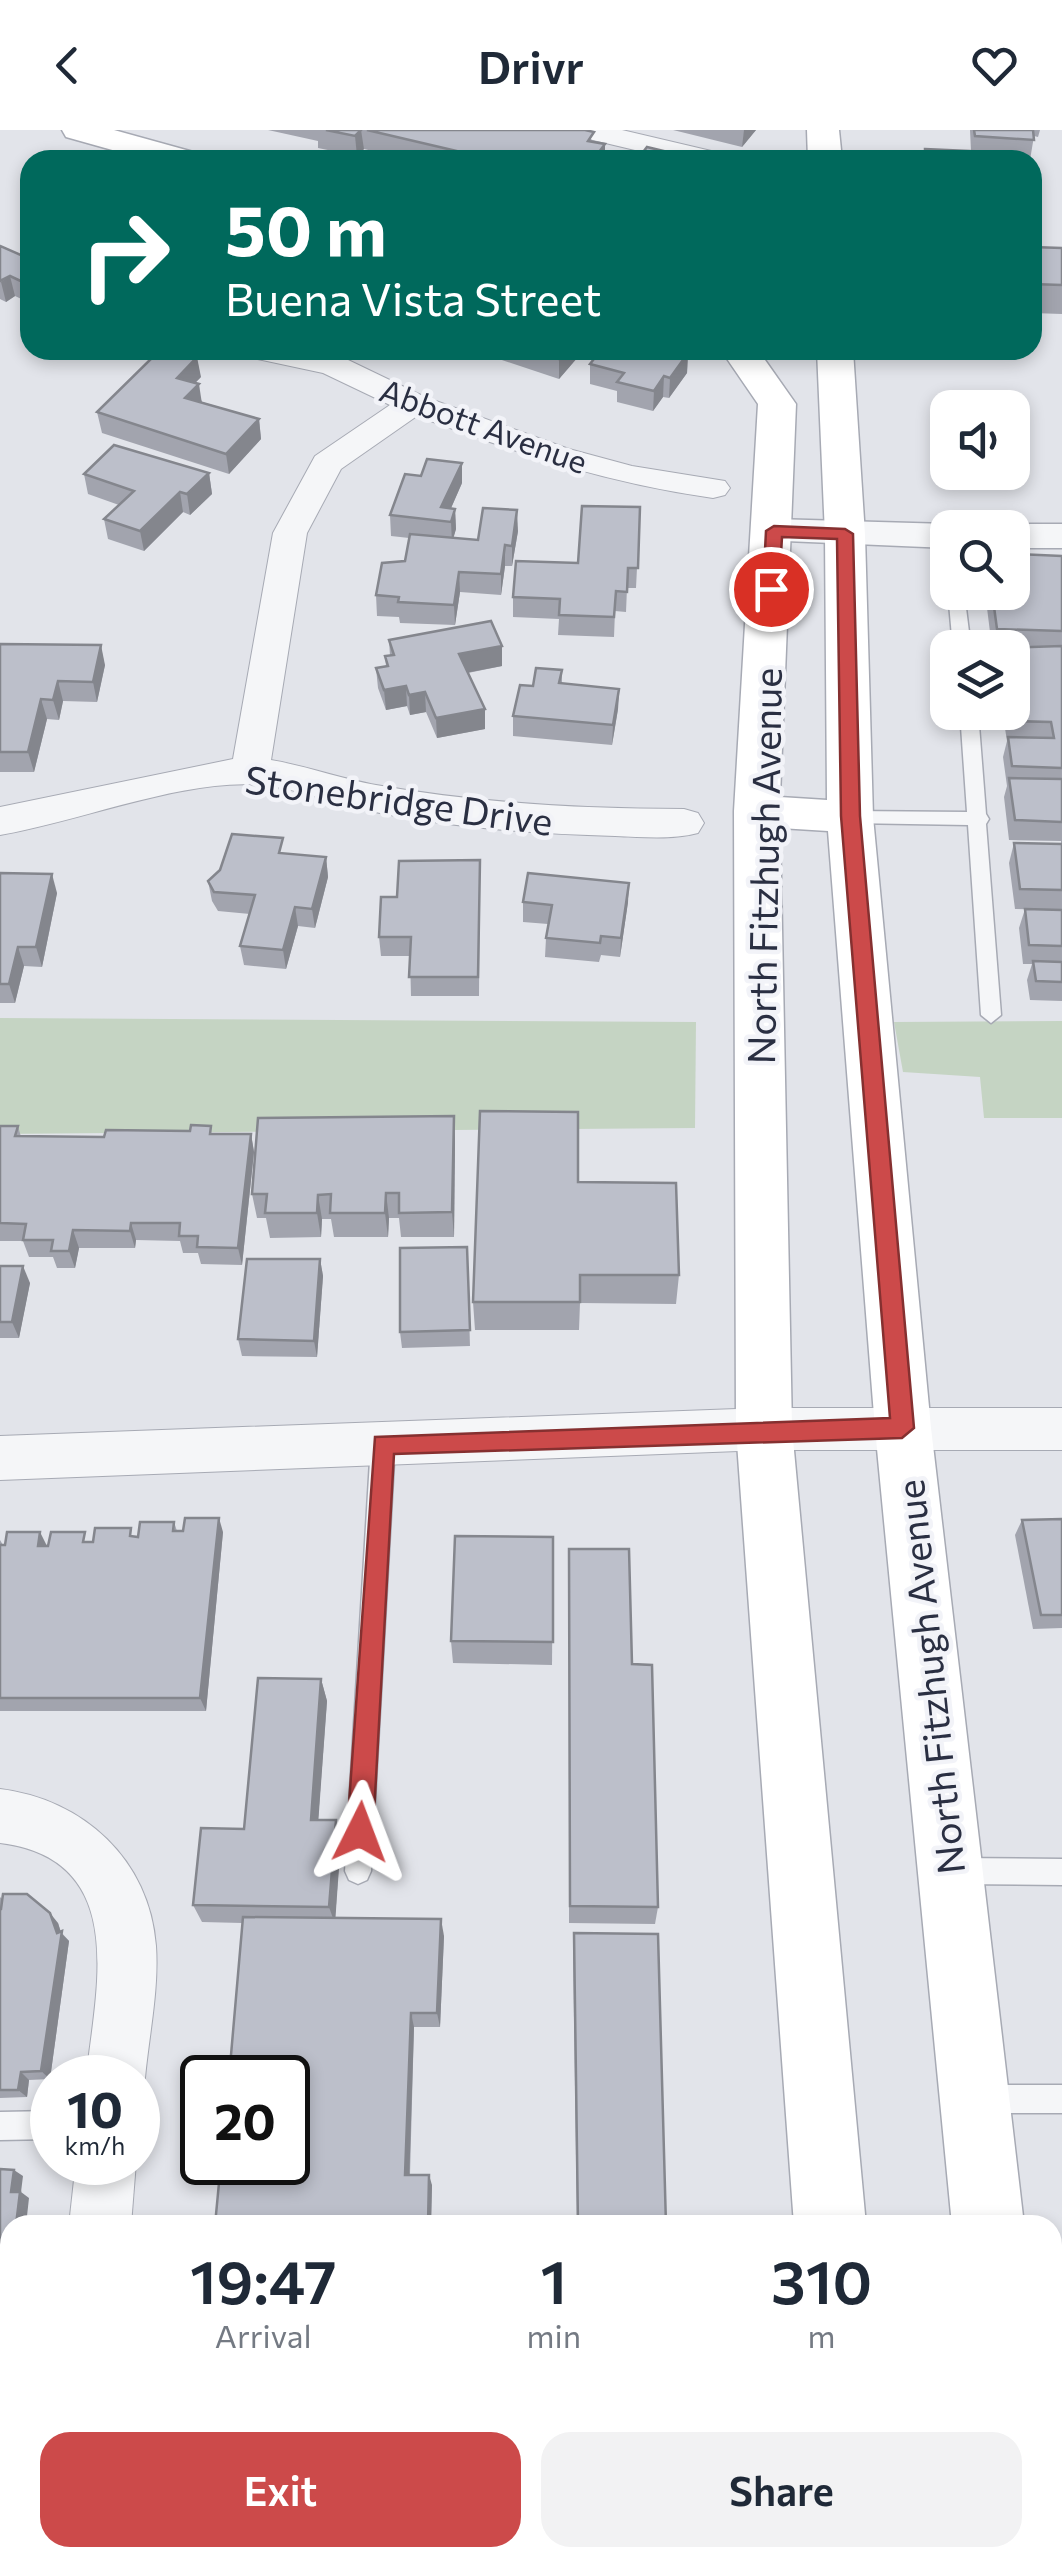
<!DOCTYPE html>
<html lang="en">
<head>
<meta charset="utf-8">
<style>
	:root { --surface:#fff; --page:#f2f2f3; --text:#1f2937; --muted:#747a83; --accent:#cc4a4a }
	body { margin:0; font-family:Commissioner,sans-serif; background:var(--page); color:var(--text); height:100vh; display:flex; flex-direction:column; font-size:38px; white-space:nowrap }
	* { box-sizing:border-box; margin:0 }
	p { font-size:32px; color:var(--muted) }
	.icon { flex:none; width:55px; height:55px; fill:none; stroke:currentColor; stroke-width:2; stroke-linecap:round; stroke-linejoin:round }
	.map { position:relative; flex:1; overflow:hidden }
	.sheet { position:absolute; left:0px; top:2085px; width:1062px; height:352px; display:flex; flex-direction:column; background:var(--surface); border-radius:30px 30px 0 0; box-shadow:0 5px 15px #0003 }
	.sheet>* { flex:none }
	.guide { position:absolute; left:20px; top:20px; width:1022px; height:210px; border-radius:30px; box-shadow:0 5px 15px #0003; background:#00695c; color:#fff; overflow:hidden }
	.fabs { position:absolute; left:930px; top:260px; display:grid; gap:20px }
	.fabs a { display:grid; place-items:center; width:100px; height:100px; border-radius:20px; background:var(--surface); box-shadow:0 5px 15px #0003; font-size:50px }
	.speed { position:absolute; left:30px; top:1925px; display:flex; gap:20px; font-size:50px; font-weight:700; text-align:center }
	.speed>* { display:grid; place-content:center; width:130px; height:130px; border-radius:50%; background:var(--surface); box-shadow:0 5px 15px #0003; line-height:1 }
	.speed small { font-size:25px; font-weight:400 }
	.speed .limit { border:5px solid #111; border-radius:15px; background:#fff; color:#111 }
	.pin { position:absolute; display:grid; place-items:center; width:85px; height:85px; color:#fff; margin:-42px; border:5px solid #fff; border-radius:50%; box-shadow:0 2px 10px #0007 }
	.me { position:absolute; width:110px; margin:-55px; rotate:3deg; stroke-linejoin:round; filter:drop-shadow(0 0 8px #0008) }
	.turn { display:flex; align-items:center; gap:35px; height:210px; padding:0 40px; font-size:45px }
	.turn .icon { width:130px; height:130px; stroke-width:2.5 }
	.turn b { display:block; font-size:70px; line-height:85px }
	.eta { display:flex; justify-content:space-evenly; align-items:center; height:170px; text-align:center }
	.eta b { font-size:60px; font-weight:600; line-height:70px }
	.button { display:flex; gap:20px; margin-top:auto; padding:20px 40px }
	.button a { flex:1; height:115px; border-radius:30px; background:var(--accent); color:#fff; font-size:40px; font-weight:600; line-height:115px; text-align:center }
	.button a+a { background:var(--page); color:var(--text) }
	header { display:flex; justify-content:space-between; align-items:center; height:130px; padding:0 40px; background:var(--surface); font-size:45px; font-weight:600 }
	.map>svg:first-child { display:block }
	.green { fill:#c5d4c3 }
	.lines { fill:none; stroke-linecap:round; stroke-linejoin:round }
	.service-casing { stroke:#a7aab4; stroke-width:3 }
	.minor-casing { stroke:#a7aab4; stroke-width:2 }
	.tertiary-casing { stroke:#a7aab4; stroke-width:3 }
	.secondary-casing { stroke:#a7aab4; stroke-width:3 }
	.service { fill:#f5f6f8; fill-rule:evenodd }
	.minor { fill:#f5f6f8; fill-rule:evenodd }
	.tertiary { fill:#f5f6f8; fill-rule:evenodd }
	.secondary { fill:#fff; fill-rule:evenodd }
	.wall { fill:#a2a4ae }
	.shaded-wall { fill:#84868d }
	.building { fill:#bcbfca; stroke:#84868d; stroke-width:2.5 }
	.route { fill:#cc4a4a; stroke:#853030; stroke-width:2.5 }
	.labels { text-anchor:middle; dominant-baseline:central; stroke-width:9; stroke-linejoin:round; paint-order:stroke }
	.far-street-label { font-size:32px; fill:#2a2f42; stroke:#f2f3f8 }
	.street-label { font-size:38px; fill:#2a2f42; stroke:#f2f3f8 }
</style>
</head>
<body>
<header><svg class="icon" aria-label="back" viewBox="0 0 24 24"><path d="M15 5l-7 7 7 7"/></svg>Drivr<svg class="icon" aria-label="heart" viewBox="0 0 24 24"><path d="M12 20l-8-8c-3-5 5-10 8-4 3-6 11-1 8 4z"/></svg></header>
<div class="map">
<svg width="1062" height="2436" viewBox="0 0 1062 2436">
	<rect width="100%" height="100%" fill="#e2e4ea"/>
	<g class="green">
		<path d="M0,888L696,892L695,998L0,1004Z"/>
		<path d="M1062,891V988H984L980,947L903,942L894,892Z"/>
	</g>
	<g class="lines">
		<g class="service-casing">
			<g id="service">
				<path d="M948,462H964L971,518H953Z"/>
				<path d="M960,582H978L986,684L989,689L986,694L1001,885L991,893L981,885L968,695L850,693L841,687L850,681L967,682Z"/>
				<path d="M383,1304L391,1307L395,1314L371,1741L367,1750L358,1754L349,1750L345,1741L371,1314L375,1307Z"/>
				<path d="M954,1728L1062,1729V1755L954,1754L945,1750L941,1741L945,1732Z"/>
				<path d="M981,1955H1062V1983H981L971,1979L967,1969L971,1959Z"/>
				<path d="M52,1981V2009L0,2010V1982Z"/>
				<rect x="576" y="2428" width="32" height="8"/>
			</g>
		</g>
		<g class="minor-casing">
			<g id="minor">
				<path d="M572,0H622L724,24L728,30H677L576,6Z"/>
				<path d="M243,220H306L344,228L425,267L569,319L632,336L725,351L730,358L725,365L713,368C607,353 517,323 417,286L341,339L307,403L271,630C307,636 341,649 376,655C478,673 581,679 684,679L698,683L704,693L698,703C672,710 642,707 615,706C532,704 446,697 365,680C330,673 297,658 261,655C185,648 78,692 0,705V677L233,629L273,403L315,326L390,275L323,243L248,227Z"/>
				<path d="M764,1278H1062V1320H764L0,1350V1306Z"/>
				<path d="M0,1659C83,1669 150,1730 156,1816C159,1860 149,1905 145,1948L138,1965V1948H86C96,1858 130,1729 0,1713Z"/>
				<path d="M76,2032H136L131,2095H69Z"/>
				<path d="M1062,2303V2369L1052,2371V2305Z"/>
				<rect x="0" y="2352" width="10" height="66"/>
			</g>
		</g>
		<g class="tertiary-casing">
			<g id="tertiary">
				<path d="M774,389L948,394L962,398H948V418L760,410L754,401L760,392Z"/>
				<path d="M1012,394H1062V418H1012V398H998Z"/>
			</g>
		</g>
		<g class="secondary-casing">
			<g id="secondary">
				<path d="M62,0H114L197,23L202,30H148L66,7Z"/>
				<path d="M807,0H839L842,30H808Z"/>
				<path d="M721,220H758L796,274L780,667L827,670L825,405L817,220H853L865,405L873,687L931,1298L1024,2095H952L875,1298L828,701L780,698L792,1299L866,2095H794L736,1299L734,681L758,274Z"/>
				<path d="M1052,2404L1062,2436H986V2428H1052Z"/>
				<path d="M819,2428H896L898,2436H820Z"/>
			</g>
		</g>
		<use href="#service" class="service"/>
		<use href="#minor" class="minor"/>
		<use href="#tertiary" class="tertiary"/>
		<use href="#secondary" class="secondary"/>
	</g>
	<g class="wall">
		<path d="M268,0H585L605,30H411L364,19L357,26L318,18V11Z"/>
		<path d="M673,0H756L742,17Z"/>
		<path d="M970,0H1040L1038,7L1034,6L1030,30H923L925,19L971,21Z"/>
		<path d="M0,116L30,129V173L15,166L6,172L0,169Z"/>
		<path d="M1032,117L1062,118V184L1032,183Z"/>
		<path d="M444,220H471L464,226Z"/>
		<path d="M487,220H584L559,249L487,225Z"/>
		<path d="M933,220H1013L1011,229Z"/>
		<path d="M688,223L687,243L669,268L663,267L653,281L617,272V261L590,254V234Z"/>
		<path d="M201,247L195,253L202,272L259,289L261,309L229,344L102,303L97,282Z"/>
		<path d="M209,343L212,364L190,385L183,382L144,421L108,409L104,389L119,375L88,364L84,344Z"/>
		<path d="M462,353L451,378L455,379L456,399L453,408L478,410L518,401L512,436H505L501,465L460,462L455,495L400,493L399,487L377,486L376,465L405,431L409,408L391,406L390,385Z"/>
		<path d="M640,377L636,458H627L626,482L615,481L614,507L558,505L559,489L513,487V467L578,433Z"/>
		<path d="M1017,424L1062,426V871L1030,870L1027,850L1032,834H1023L1019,798L1025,779L1060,780L1015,779L1009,733L1014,713L1061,714V711L1009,710L1004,667L1007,656L1003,627L1007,611L1003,586L1004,582H1012V518H992L985,462H1012Z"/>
		<path d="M389,510L502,516V536L468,543L485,579V599L437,608L426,582L410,585L407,576L386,580L378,558L376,538L386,536L385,526H390Z"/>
		<path d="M0,514L105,535L97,572L63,571L59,590L47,589L34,642H0Z"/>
		<path d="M562,540V554L619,559L618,579L612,615L513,606V586L533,556Z"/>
		<path d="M285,724L326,727L328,747L315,798L298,796L286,839L244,835L240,816L250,784L218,781L212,771L208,751Z"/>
		<path d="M480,730L479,866H411L410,826H381L379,807L397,767Z"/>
		<path d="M0,743L57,763L42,837L24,836L15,873H0Z"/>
		<path d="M523,772H628L620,827L601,825L599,832L545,827L546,808L548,794L523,792Z"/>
		<path d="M454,986L455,1011L454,1107H401L399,1088H389L388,1107H334L331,1089H322L321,1107L270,1108L266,1088H257L252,1064Z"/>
		<path d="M0,996H18L21,1007H104L251,1004L254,1022L242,1135L201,1134L198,1123H183L180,1111L136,1110L135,1118H79L75,1138H57L53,1127H29L23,1111H0Z"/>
		<path d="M578,1052L679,1145L676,1174L580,1173L579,1200H475L473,1172Z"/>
		<path d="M467,1117L470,1216L402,1218L400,1202Z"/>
		<path d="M320,1129L323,1146L317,1227L242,1226L238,1209Z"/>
		<path d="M0,1136L30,1153L19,1208H0Z"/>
		<path d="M1062,1389V1498L1033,1499L1015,1405L1022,1390Z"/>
		<path d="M174,1392L177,1401L223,1402L206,1581H0V1410L3,1415L47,1416L89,1412L138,1407Z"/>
		<path d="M553,1407L552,1535L453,1533L451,1511Z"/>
		<path d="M569,1419L658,1777L655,1794L569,1793Z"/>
		<path d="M321,1549L327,1571L318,1690H336L341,1709L335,1788L444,1806L440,1897H414L410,2045L432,2055L431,2095L242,1793L202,1792L193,1775L244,1699Z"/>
		<path d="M0,1767L2,1769L58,1793L61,1802L69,1811L50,1949L29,1950L27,1967L0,1968Z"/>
		<path d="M574,1803L666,2095H577L573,1819Z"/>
	</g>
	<g class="shaded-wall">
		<path d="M361,0L364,19L357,26L355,6Z"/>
		<path d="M744,0H756L742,17Z"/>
		<path d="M605,14V30H593Z"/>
		<path d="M10,146L15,166L6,172L1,152Z"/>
		<path d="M567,220H584L559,249V229Z"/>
		<path d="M688,223L687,243L669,268L670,248Z"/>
		<path d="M197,227L201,247L180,268L177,248Z"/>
		<path d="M664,246L663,267L653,281L654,261Z"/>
		<path d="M199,254L202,274L185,268Z"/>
		<path d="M259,289L261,309L229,344L226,324Z"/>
		<path d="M462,333V353L445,392L441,377Z"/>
		<path d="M209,343L212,364L190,385L187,364Z"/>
		<path d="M180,362L183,382L144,421L140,401Z"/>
		<path d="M455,379L456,399L452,413L451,392Z"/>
		<path d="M517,380L518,401L512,436V416Z"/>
		<path d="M505,415V436L501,465V444Z"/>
		<path d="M459,442L460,462L455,495L454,475Z"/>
		<path d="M101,515L105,535L97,572L93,552Z"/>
		<path d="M502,516V536L460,544L459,524Z"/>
		<path d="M58,551L63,571L59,590L53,570Z"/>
		<path d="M406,556L407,576L386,580L384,560Z"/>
		<path d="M619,559L618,579L612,615L613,595Z"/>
		<path d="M425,562L426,582L410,585L409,565Z"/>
		<path d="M41,569L47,589L34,642L28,622Z"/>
		<path d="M485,579V599L437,608L436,588Z"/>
		<path d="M326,727L328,747L315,798L312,779Z"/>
		<path d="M52,744L57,763L42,837L36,817Z"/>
		<path d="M629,753L628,772L620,827L621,808Z"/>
		<path d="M295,777L298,796L286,839L283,820Z"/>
		<path d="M18,817L24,836L15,873L9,854Z"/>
		<path d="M454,986L455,1011L454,1107L452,1082Z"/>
		<path d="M251,1004L254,1022L242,1135L238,1118Z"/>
		<path d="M386,1063L389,1088L388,1107L385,1083Z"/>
		<path d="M318,1065L322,1089L321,1107L317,1083Z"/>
		<path d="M131,1093L136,1110L135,1118L130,1101Z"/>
		<path d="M73,1100L79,1118L75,1138L69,1121Z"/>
		<path d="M320,1129L323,1146L317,1227L314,1211Z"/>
		<path d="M23,1136L30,1153L19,1208L12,1192Z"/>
		<path d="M219,1388L223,1402L206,1581L200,1568Z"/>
		<path d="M40,1402L47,1416H38Z"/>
		<path d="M321,1549L327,1571L317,1709L311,1690Z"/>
		<path d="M336,1690L341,1709L335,1794L329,1777Z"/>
		<path d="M50,1783L58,1793L61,1803L69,1811L50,1949L41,1941L57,1803Z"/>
		<path d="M441,1789L444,1806L440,1897L437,1883Z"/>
		<path d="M411,1883L414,1897L409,2055L405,2045Z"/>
		<path d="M21,1942L29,1950L27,1967L18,1960Z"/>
		<path d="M14,2040L23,2046L21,2062L29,2068L26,2095H16L11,2062Z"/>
		<path d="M429,2045L432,2055L431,2095H428Z"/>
		<path d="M10,2183V2252L0,2261V2250Z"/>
	</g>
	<g class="building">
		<path d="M326,0H361L355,6Z"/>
		<path d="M367,0H585L594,2L588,11L605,14L593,30H495Z"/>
		<path d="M974,0H1033L1034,10L975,6Z"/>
		<path d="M647,17L701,30H637Z"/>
		<path d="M925,19L1013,23V30H925Z"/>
		<path d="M0,116L30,129V152L27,154L10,146L0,151Z"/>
		<path d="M1032,117L1062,118V155L1032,154Z"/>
		<path d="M160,220H173L197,227L177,248L199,254L185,268L259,289L226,324L97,282Z"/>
		<path d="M533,220H567L559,229Z"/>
		<path d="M601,220H678L688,223L670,248L664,246L654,261L617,252L624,243L590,234Z"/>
		<path d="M114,315L209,343L187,364L180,362L140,401L104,389L134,361L84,344Z"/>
		<path d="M427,329L462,333L441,377L455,379L451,392L390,385L405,344L421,346Z"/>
		<path d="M582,376L640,377L638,438H628L627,462L616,461L614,487L559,485L560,469L513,467L516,431L578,433Z"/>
		<path d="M483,378L517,380L512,416L505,415L501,444L459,442L454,475L398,472L399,467L376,465L382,433L405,431L410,404L478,410Z"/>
		<path d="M1017,424L1062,426V501L997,499L992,462H1012V432H1019Z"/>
		<path d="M491,491L502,516L459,524L485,579L436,588L425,562L409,565L406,556L384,560L376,538L388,536L385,526L394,525L389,510Z"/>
		<path d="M0,514L101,515L93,552L58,551L53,570L41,569L28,622H0Z"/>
		<path d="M1062,516V638L1012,636L1008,607L1054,608L1051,592L1011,591L1010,582H1012V566L1027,567L1025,552H1012V518H1001Z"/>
		<path d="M536,538L562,540L559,553L619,559L613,595L513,586L520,555L533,556Z"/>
		<path d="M1009,648L1062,649V692L1015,690Z"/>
		<path d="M232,704L283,708L279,723L326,727L312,779L295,777L283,820L240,816L255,765L214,762L208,751L220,740Z"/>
		<path d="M1014,713L1062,714V760L1020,759Z"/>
		<path d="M480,730L478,847H409L411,807H379L381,767H397L399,731Z"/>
		<path d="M0,743L52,744L36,817H18L9,854H0Z"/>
		<path d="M528,743L629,753L621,808L601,806L600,813L546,808L552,775L523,772Z"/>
		<path d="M1025,779L1062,780V816L1029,815Z"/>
		<path d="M1033,831L1062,832V852L1036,851Z"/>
		<path d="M480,981L578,982V1052L676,1053L679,1145H580V1172H473Z"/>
		<path d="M454,986L452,1082L399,1083V1063H386L385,1083H330L331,1064L318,1065L317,1083H265L267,1064H252L258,988Z"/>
		<path d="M191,995L211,996L210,1004H251L238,1118L197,1117L198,1106H179L180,1093H131L130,1101L73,1100L69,1121H51L53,1110H23L26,1094L0,1093V996H18L15,1006L104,1007L106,1000L190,1001Z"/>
		<path d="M467,1117L470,1200L400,1202V1118Z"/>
		<path d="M247,1129H320L314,1211L238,1209Z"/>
		<path d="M0,1136H23L12,1192H0Z"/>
		<path d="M185,1388H219L200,1568H0V1415H5L7,1402H40L38,1416H48L51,1402H85L83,1412H93L95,1398H131L130,1406L138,1407L140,1392H174L173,1401H183Z"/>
		<path d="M1062,1389V1485H1041L1022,1390Z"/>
		<path d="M455,1406L553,1407V1512L451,1511Z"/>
		<path d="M569,1419H629L632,1534L652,1535L658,1777L570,1776Z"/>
		<path d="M258,1548L321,1549L311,1690H336L329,1777L193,1775L201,1698L244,1699Z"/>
		<path d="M3,1764H27L50,1783L57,1803L62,1801L41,1941L21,1942L18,1960H0V1779H1Z"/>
		<path d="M243,1787L441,1789L437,1883H411L405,2045H429L428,2095H215L221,2032H288V1948H229Z"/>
		<path d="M574,1803L658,1804L666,2095H578Z"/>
		<path d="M0,2039L14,2040L11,2062H20L16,2095H10V2183L0,2250Z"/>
	</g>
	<path class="route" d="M774,396L845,399L853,404L860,686L914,1298L902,1308L394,1324L373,1702L370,1711L360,1715L351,1711L347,1702L375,1307L890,1288L841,686L837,409L782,407L779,459L771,464L763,459L766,401Z"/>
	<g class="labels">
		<g class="far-street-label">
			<text transform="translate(484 295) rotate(20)">Abbott Avenue</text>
		</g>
		<g class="street-label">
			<text transform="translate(399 669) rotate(8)">Stonebridge Drive</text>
			<text transform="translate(763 736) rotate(-89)">North Fitzhugh Avenue</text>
			<text transform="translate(929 1547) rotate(-96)">North Fitzhugh Avenue</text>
		</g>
	</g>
</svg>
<div class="fabs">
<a><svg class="icon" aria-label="sound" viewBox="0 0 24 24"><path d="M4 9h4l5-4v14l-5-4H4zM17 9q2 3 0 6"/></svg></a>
<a><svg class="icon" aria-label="search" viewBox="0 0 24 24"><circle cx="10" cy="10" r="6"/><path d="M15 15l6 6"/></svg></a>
<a><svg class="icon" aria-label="layers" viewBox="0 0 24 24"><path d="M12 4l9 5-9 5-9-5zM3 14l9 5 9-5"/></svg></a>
</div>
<div class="speed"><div>10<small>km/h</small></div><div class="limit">20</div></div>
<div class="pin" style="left:771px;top:459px;background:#d93025"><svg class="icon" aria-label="arrive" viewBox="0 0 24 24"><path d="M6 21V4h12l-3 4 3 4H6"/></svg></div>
<svg class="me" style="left:360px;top:1702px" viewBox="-20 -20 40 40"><path d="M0-17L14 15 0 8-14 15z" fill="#cc4a4a" stroke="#fff" stroke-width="4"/></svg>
<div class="guide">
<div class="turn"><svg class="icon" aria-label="right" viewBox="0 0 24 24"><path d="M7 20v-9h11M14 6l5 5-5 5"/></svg><div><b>50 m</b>Buena Vista Street</div></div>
</div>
<section class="sheet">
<div class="eta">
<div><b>19:47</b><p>Arrival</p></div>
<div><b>1</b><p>min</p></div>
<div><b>310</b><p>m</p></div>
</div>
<div class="button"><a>Exit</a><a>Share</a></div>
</section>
</div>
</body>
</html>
